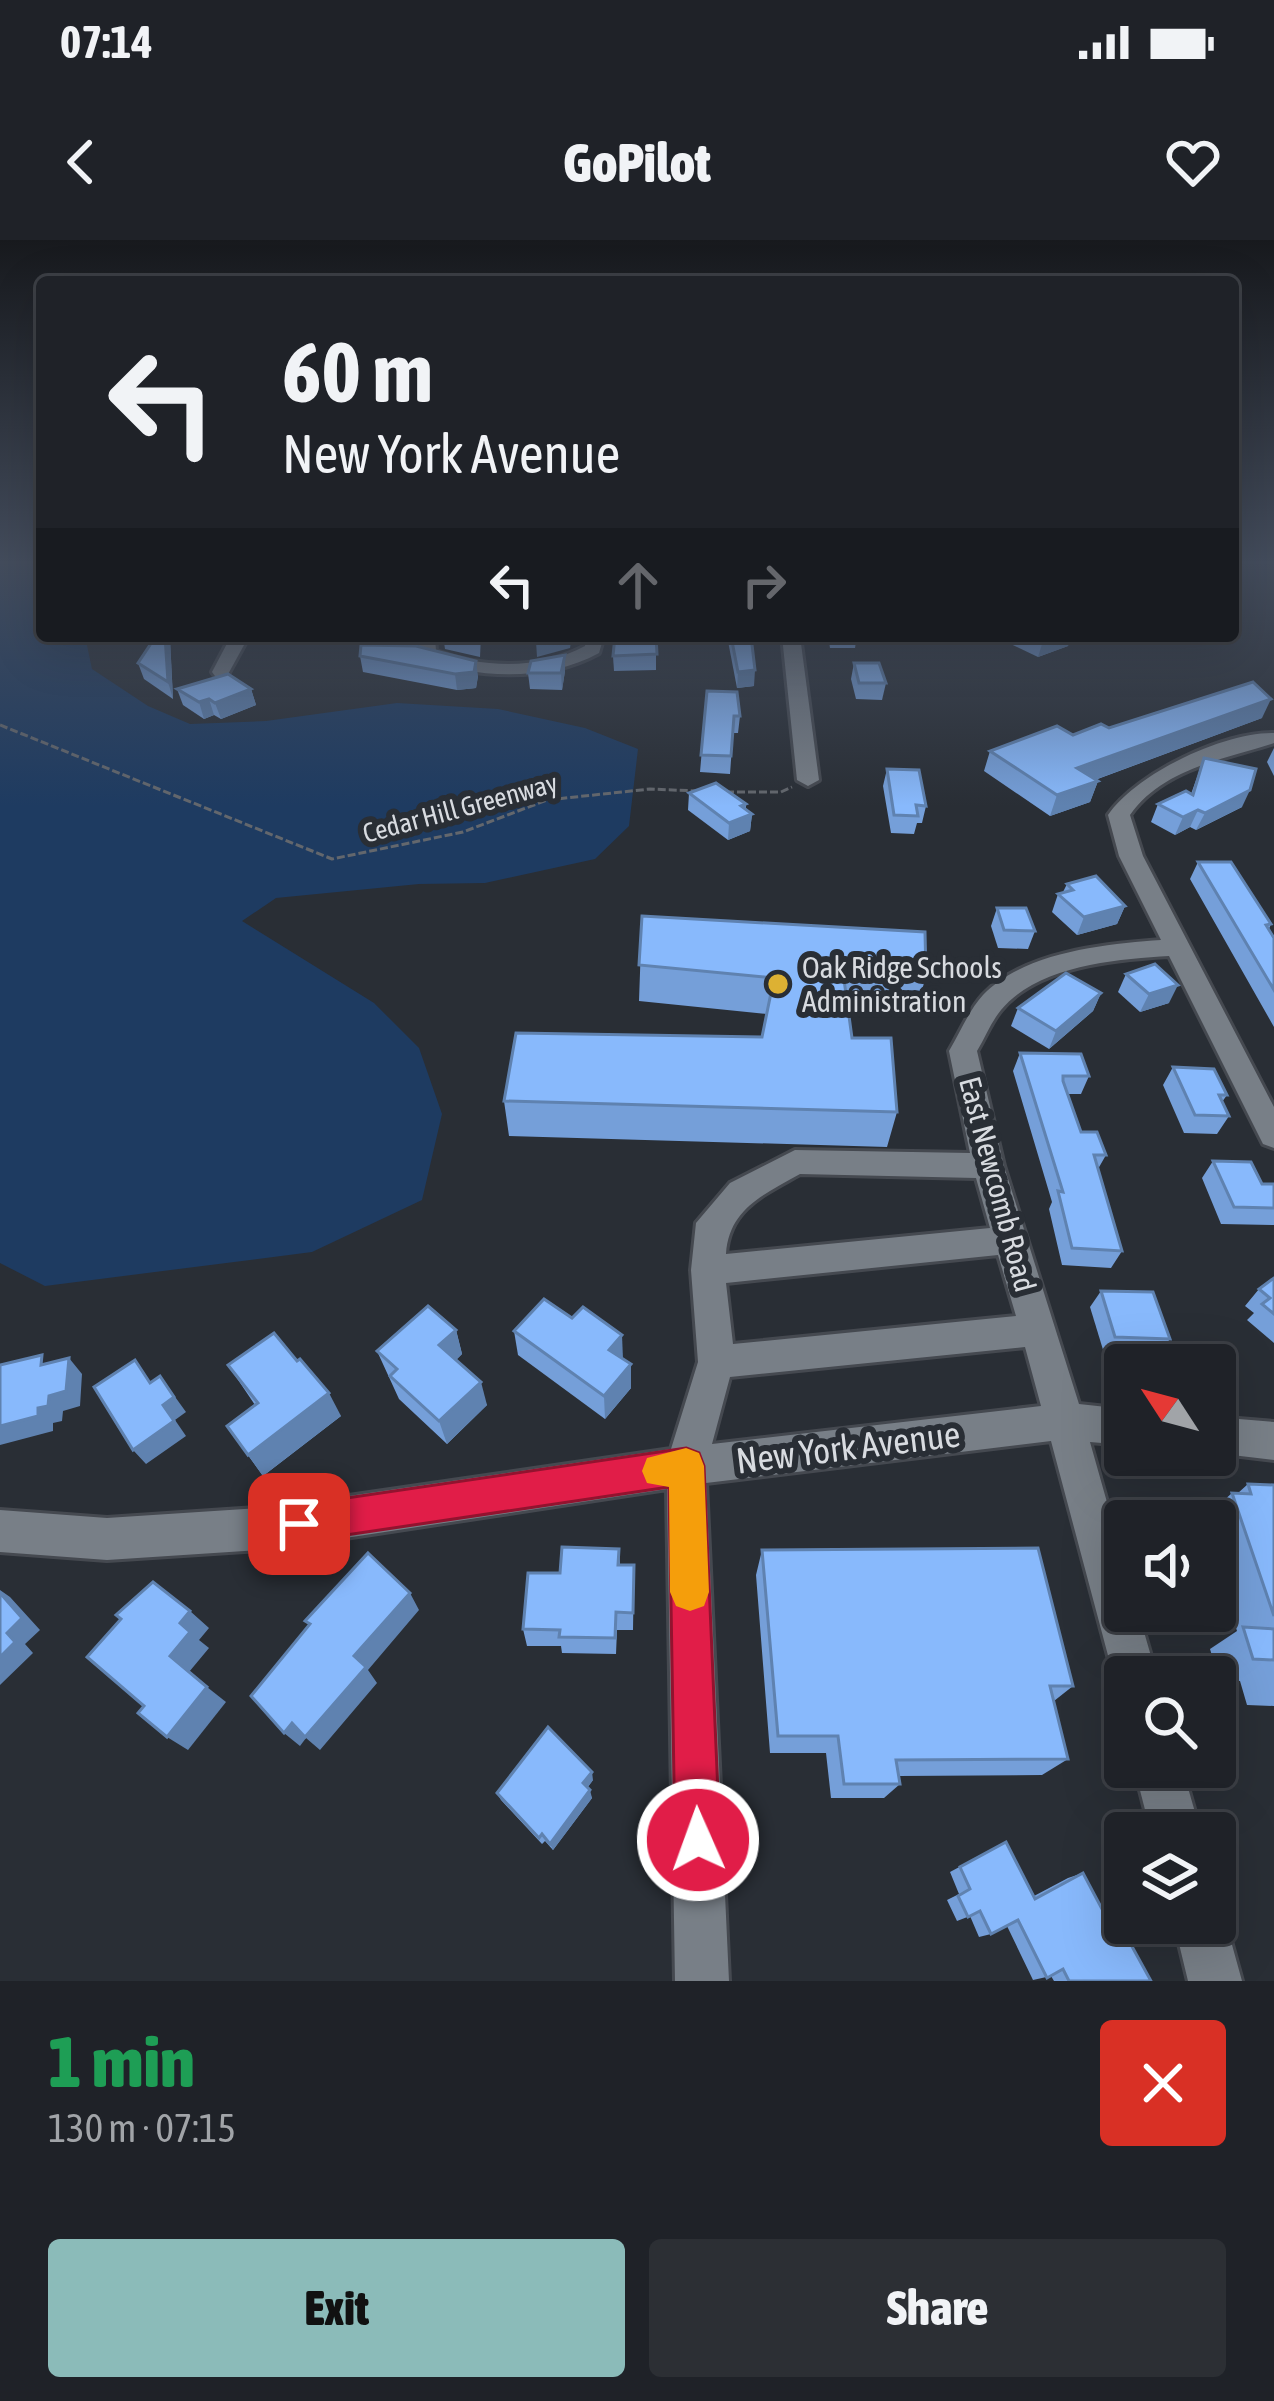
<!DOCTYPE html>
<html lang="en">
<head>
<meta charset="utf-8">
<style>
	:root { --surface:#1f2228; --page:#2c2f34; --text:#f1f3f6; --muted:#a1a4a8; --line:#3c3f45; --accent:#8bbbb9 }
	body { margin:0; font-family:"Asap Condensed",sans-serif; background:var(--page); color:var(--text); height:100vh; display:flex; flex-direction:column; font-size:45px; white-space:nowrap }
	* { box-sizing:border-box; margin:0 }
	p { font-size:39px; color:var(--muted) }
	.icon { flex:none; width:66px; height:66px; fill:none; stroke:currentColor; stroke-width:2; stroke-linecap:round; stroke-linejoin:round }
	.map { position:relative; height:1741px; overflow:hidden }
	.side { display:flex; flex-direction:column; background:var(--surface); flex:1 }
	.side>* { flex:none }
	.top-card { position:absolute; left:36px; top:36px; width:1203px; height:366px; border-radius:12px; box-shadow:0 12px 48px #0002,0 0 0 3px var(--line); background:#1f2228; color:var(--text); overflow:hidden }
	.needle { width:78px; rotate:306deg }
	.fabs { position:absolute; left:1104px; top:1104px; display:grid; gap:24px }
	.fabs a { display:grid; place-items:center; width:132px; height:132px; border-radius:12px; background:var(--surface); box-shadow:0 12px 48px #0002,0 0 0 3px var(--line); font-size:60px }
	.pin { position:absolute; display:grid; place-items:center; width:102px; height:102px; color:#fff; margin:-51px; border-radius:24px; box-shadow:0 6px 18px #0006 }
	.me { position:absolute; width:132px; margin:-66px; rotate:358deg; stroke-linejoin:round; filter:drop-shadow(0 0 9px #0008) }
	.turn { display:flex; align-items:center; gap:42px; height:252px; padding:0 48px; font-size:54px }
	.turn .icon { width:156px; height:156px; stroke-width:2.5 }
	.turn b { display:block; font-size:84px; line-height:102px }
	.lanes { display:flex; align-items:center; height:114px; padding:0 48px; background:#0003; justify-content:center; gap:60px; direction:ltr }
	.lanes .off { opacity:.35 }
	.round { display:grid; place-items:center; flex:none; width:126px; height:126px; border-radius:12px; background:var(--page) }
	.overview { display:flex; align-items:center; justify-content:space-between; height:204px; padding:0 48px }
	h1 { font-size:72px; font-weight:800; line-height:90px; color:#1e9e55 }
	.cta { display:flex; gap:24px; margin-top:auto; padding:24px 48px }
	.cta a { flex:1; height:138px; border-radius:12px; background:var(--accent); color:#111; font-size:48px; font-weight:800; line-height:138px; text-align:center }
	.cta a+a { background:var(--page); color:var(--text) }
	.status { display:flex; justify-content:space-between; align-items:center; height:84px; padding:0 60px; background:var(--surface); direction:ltr }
	.status svg { height:33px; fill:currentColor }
	header { display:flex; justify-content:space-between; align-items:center; height:156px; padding:0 48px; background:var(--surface); font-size:54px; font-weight:800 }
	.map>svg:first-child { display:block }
	.green { fill:#1e3b61 }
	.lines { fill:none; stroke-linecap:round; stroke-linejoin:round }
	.minor-casing { stroke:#454950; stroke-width:6 }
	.path { stroke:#63676d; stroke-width:3; stroke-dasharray:8 3; stroke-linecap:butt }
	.minor { fill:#787f87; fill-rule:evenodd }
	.wall { fill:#759fd9 }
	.shaded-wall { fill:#5f82b0 }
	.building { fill:#88b9fc; stroke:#5f82b0; stroke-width:3 }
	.route { fill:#e11d48; stroke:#92132f; stroke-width:3 }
	.slow { fill:#f59e0b }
	.poi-dot { fill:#ddb133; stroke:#292e35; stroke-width:4.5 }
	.labels { text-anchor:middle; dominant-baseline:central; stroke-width:12; stroke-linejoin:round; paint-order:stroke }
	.far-street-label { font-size:27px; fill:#d8dbe0; stroke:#292e35 }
	.poi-label { font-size:30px; fill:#d8dbe0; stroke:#292e35; text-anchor:start }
	.street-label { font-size:30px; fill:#d8dbe0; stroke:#292e35 }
	.near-street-label { font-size:36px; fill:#d8dbe0; stroke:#292e35 }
</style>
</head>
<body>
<div class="status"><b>07:14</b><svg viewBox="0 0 49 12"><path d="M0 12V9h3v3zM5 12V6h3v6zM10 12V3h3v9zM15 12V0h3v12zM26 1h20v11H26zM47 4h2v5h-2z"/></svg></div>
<header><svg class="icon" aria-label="back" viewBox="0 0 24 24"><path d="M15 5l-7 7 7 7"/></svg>GoPilot<svg class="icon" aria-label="heart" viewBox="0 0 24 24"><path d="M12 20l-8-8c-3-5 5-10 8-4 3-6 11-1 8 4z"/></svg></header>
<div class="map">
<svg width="1274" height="1741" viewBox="0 0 1274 1741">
	<rect width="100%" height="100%" fill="#292e35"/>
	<path class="green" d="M0,322H42V396H85L92,429L148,466L190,484L266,481L397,463L498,469L585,488L638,509L629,586L595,619L485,643L419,644L276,658L242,681L374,763L419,808L442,874L422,960L312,1012L45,1046L0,1023Z"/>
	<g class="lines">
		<g class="minor-casing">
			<g id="minor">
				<path d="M231,396H249L227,436H215L212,432Z"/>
				<path d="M417,396H435L436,411C481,428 542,430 585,406L586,396H604L599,413C546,442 476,439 421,418Z"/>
				<path d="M782,396H800L819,540L808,546L797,540Z"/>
				<path d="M1274,493V503C1224,519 1162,529 1130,575L1143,616L1274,867V908L1263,904L1169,716C1116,719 1037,726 1001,770C991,782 985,798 977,811L1004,926L1079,1164L1125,1169V1205L1090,1202L1125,1326V1371H1138L1157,1437H1125V1456L1118,1453L1051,1201L706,1243L729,1741H675L667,1249L273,1309L107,1320L0,1312V1270L107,1278L273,1267L671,1209L698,1122L691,1030L696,983L730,943L795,910L970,913L949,811C960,793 969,770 983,755C1024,712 1105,704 1161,700L1119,616L1108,575C1137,533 1224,492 1274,493ZM800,934L976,938L990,988L726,1014C729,969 763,955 800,934ZM998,1015L1016,1076L733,1104L726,1043ZM1025,1107L1041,1166L712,1204L730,1137Z"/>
				<path d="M1215,1177L1274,1182V1220L1215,1213Z"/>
				<path d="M1134,1527H1182L1201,1593H1151Z"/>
				<path d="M1215,1663L1226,1683L1242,1741H1188L1174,1683H1215Z"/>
			</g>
		</g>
		<g class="path">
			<path d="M0,485L332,619L463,592L547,560L650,549L697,551"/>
			<path d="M726,552H781L792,547"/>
		</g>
		<use href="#minor" class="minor"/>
	</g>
	<g class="wall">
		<path d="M372,396H403L400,405L478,436L476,448L457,450L363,432L360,416L374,405Z"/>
		<path d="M443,396H481L480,417L445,409Z"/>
		<path d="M656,396V430L614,431L613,416Z"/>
		<path d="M727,396H751L754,446L737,448Z"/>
		<path d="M828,396H857L855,408H830Z"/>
		<path d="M994,396H1071L1068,406L1038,417Z"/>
		<path d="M170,399L173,459L144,439L138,423Z"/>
		<path d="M854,423L886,443L882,460L856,459L851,439Z"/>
		<path d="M565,431L562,450L530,449L528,433Z"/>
		<path d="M177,449H251L256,465L221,479L214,475L204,479L183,465Z"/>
		<path d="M707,451L740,476L738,493H733L730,534L700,532Z"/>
		<path d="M1262,478L1095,540L1098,541L1090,562L1050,576L984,531L990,511L1073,495L1109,488Z"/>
		<path d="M1274,508V536L1267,522Z"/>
		<path d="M1204,518L1242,567L1196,590L1190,587L1175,595L1151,582L1158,564L1191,554Z"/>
		<path d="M887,529L926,566L922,583H917L914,594L891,593L883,546Z"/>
		<path d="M689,553L746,564V569L752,574L750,591L728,600L688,570Z"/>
		<path d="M1198,622L1271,684L1269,689L1274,698V787L1190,639Z"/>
		<path d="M1067,644L1125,666L1117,684L1077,695L1052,672L1058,654L1063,652Z"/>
		<path d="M997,668L1035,691L1028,709L998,708L991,686Z"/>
		<path d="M642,676L926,735L917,770L847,762L852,798L897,872L887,907L509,896L504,861L762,797L767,774L639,761Z"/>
		<path d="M1126,734L1169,763L1140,772L1118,752Z"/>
		<path d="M1101,753L1093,771L1049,809L1011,786L1018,768Z"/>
		<path d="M1020,813L1089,836L1081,854H1067L1081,892L1106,915L1098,929L1122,1011L1111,1028L1062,1025L1049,969L1052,962L1013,831Z"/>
		<path d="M1173,827L1227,855L1222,862L1229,876L1217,894L1184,893L1163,845Z"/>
		<path d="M1213,921L1262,944H1274V985L1221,984L1202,938Z"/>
		<path d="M1274,1038V1103L1247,1080L1254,1073L1245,1066L1259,1049Z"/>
		<path d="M1101,1051L1170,1099L1157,1115L1104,1113L1090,1067Z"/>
		<path d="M456,1090L462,1114L456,1120L487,1165L447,1204L399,1159L377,1111Z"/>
		<path d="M514,1091L623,1119L631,1124V1148L605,1179L518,1115Z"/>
		<path d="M228,1125L341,1176L263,1236L227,1186L255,1165Z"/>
		<path d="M1248,1244L1274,1245V1466L1247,1465L1240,1441L1219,1439L1210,1409L1237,1391L1215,1322V1281L1202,1280L1232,1253H1238Z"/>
		<path d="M619,1309L620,1325H634L633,1390H617L616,1414L562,1413L561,1406H527L523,1389L560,1333Z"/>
		<path d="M762,1310L1073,1446L1054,1461L1068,1519L1042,1535L898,1536L900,1544L884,1558H831L826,1513H770L756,1335Z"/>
		<path d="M593,1540L587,1548L592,1558L553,1610L545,1601L542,1604L501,1560L497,1553Z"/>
		<path d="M1006,1602L1034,1656L1068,1638L1083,1633L1110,1683L1118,1681L1151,1741H1054L1051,1736L1033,1740L1007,1686L991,1694L979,1697L970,1676L957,1681L947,1660L959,1654L950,1632Z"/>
	</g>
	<g class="shaded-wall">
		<path d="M165,396H169L170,399L173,459L168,442Z"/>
		<path d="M556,396H572L570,408L537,417L536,401Z"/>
		<path d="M1056,396H1071L1068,406L1038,417L1043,401Z"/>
		<path d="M565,415V431L562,450L561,433Z"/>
		<path d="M476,421L478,436L476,448L457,450L455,434Z"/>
		<path d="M755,430L754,446L737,448L738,432Z"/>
		<path d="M251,449L256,465L221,479L215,463Z"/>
		<path d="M209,459L214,475L204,479L199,462Z"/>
		<path d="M1271,459L1262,478L1070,549L1077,528Z"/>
		<path d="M1098,541L1090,562L1050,576L1057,555Z"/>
		<path d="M1250,550L1242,567L1196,590L1205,573Z"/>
		<path d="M746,564L745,576L752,574L750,591L728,600L729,583L741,566Z"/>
		<path d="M1198,570L1190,587L1175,595L1183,577Z"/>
		<path d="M1125,666L1117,684L1077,695L1084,677Z"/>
		<path d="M1178,745L1169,763L1140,772L1149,754Z"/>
		<path d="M1101,753L1093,771L1049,809L1056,791Z"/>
		<path d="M456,1090L462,1114L446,1129L439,1105Z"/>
		<path d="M622,1095L623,1119L609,1110Z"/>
		<path d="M69,1118L82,1134L80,1166L63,1171L62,1181L53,1183V1191L0,1205V1186L38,1168L49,1156Z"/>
		<path d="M631,1124V1148L605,1179L604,1156Z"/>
		<path d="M160,1136L186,1172L175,1180L186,1196L146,1224L133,1210L163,1165Z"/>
		<path d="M481,1142L487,1165L447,1204L439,1181Z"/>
		<path d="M329,1153L341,1176L263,1236L248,1215Z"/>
		<path d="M0,1350L10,1357L40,1390L25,1404L33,1413L0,1445Z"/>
		<path d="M410,1353L419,1370L368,1430L377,1443L320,1510L306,1498L300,1506L284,1493Z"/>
		<path d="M190,1371L209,1388L199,1400L209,1408L189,1432L170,1416L180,1383Z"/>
		<path d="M207,1447L226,1462L188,1510L167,1497Z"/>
		<path d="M592,1532L593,1540L585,1551L583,1543Z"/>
		<path d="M590,1550L592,1558L553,1610L550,1604Z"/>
	</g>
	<g class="building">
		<path d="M156,396H165L168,442L138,423Z"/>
		<path d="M453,396H479L478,402Z"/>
		<path d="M538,396H556L536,401Z"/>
		<path d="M615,396H656L657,414L613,416Z"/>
		<path d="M731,396H751L755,430L738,432Z"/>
		<path d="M1032,396H1056L1043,401Z"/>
		<path d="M361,405L416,406L476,421L474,432L455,434L360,416Z"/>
		<path d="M565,415L561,433H528L531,421Z"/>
		<path d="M854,423H879L886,443H859Z"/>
		<path d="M228,434L251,449L215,463L209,459L199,462L177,449Z"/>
		<path d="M1253,442L1271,459L1077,528L1098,541L1057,555L990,511L1057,486L1073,495L1101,484L1109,488Z"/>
		<path d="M707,451L737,452L740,476H734L731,516L701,515Z"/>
		<path d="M1204,518L1256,529L1250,550L1205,573L1198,570L1183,577L1158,564L1186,551L1193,555Z"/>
		<path d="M887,529L919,530L926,566L916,565L918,576L894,575Z"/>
		<path d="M716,543L746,564L741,566L752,574L729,583L689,553Z"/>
		<path d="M1198,622H1231L1271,684L1266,685L1274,698V750Z"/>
		<path d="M1096,636L1125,666L1084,677L1058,654L1073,650L1067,644Z"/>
		<path d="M997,668H1026L1035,691L1004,690Z"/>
		<path d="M642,676L925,692L926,735L842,725L852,798H891L897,872L504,861L516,793L762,797L774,738L639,725Z"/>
		<path d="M1155,724L1178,745L1149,754L1126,734Z"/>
		<path d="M1066,733L1101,753L1056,791L1018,768Z"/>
		<path d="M1020,813L1081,814L1089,836H1063V841L1081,892H1097L1106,915H1094L1122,1011L1072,1008L1058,951L1063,952Z"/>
		<path d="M1173,827L1214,829L1227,855H1219L1229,876L1195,875Z"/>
		<path d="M1213,921L1251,922L1262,944H1274V968L1234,967Z"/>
		<path d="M1274,1038V1074L1262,1064L1270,1058L1259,1049Z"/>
		<path d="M1101,1051L1153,1052L1170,1099L1115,1097Z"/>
		<path d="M544,1059L572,1078L583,1067L622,1095L609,1110L631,1124L604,1156L514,1091Z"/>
		<path d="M428,1066L456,1090L439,1105L481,1142L439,1181L390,1136L397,1129L377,1111Z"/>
		<path d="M274,1093L297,1121L300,1119L329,1153L248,1215L227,1186L258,1163L228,1125Z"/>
		<path d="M42,1115L41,1125L69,1118L66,1151L49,1156L48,1166L38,1168V1176L0,1186V1125Z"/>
		<path d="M135,1120L150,1143L160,1136L174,1157L163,1165L174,1181L133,1210L94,1147Z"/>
		<path d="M1248,1244L1274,1245V1376L1232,1253L1251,1254Z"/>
		<path d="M562,1307L619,1309L618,1325H634L633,1373L616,1372L615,1398L559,1397L560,1390L523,1389L528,1333H560Z"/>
		<path d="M1038,1308L1073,1446H1050L1068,1519L896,1520L900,1544H844L838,1496H778L762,1310Z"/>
		<path d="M368,1313L410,1353L354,1416L366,1427L305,1497L292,1483L284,1493L251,1456L310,1384L305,1381Z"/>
		<path d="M153,1342L190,1371L180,1383L190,1392L170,1416L207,1447L167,1497L138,1473L144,1466L87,1417L121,1379L116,1375Z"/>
		<path d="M0,1353L22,1378L7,1393L15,1402L0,1417Z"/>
		<path d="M1243,1387L1274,1389V1420L1253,1419Z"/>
		<path d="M548,1487L592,1532L583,1543L590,1550L550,1604L542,1594L539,1598L497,1553Z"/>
		<path d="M1006,1602L1035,1659L1083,1633L1111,1686L1118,1681L1151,1741H1069L1063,1729L1047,1738L1018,1680L991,1694L980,1671L968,1677L958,1656L970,1649L960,1627Z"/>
	</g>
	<linearGradient id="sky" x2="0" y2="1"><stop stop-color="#17191d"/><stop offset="0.57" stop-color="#434c5c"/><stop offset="1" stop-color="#434c5c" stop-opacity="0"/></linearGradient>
	<rect width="1274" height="566" fill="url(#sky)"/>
	<path class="route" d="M686,1208L699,1213L704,1226L720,1600L713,1616L698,1623L682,1616L675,1600L669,1247L299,1302L286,1297L280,1284L286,1271L299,1265Z"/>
	<path class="slow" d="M686,1208L699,1213L704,1226L709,1352L704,1366L690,1371L676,1366L670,1352L669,1247L647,1243L642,1231L647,1218Z"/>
	<circle class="poi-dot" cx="778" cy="744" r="12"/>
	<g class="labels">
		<g class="far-street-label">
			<text transform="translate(460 568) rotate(-15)">Cedar Hill Greenway</text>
		</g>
		<g class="poi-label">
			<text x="802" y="727">Oak Ridge Schools<tspan x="802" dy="34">Administration</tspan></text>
		</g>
		<g class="street-label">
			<text transform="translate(998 944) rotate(75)">East Newcomb Road</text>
		</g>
		<g class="near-street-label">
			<text transform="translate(848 1207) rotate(-7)">New York Avenue</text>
		</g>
	</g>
</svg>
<div class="fabs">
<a><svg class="needle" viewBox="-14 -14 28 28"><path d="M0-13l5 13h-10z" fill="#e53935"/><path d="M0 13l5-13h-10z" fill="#a1a4a8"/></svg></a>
<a><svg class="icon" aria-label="sound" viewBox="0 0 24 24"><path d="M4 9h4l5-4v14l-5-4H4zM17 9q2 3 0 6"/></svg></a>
<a><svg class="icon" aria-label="search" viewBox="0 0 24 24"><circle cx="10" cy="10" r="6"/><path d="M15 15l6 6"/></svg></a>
<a><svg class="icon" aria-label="layers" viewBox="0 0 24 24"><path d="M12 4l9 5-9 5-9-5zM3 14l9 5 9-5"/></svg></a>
</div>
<div class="pin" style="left:299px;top:1284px;background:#d93025"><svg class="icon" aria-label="arrive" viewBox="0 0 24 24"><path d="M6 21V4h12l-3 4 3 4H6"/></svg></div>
<svg class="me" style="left:698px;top:1600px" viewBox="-20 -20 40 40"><circle r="17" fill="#e11d48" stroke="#fff" stroke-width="3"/><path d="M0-11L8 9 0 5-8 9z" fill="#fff"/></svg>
<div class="top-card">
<div class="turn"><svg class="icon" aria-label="left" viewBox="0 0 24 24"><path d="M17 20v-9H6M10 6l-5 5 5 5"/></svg><div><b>60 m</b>New York Avenue</div></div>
<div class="lanes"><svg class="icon" aria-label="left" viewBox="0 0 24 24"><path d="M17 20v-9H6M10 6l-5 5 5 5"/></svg><svg class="icon off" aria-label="ahead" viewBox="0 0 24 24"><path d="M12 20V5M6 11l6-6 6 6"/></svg><svg class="icon off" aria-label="right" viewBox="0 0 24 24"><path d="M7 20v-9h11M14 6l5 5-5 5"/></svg></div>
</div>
</div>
<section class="side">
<div class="overview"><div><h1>1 min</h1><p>130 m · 07:15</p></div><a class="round" style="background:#d93025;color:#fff"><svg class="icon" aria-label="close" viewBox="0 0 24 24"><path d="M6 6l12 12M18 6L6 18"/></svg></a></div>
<div class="cta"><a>Exit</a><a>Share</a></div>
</section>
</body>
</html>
